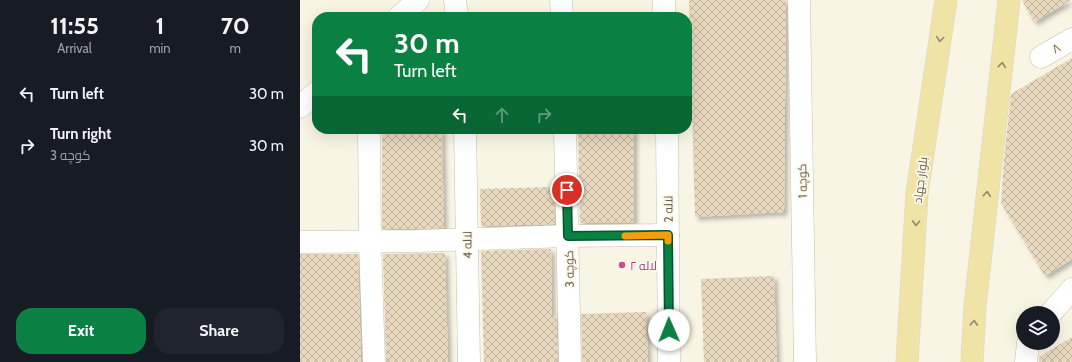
<!DOCTYPE html>
<html lang="en">
<head>
<meta charset="utf-8">
<style>
	:root { --surface:#171b24; --page:#20242c; --text:#f1f3f6; --muted:#9ea1a6; --accent:#0b8043 }
	body { margin:0; font-family:Cabin,Cairo,sans-serif; background:var(--page); color:var(--text); height:100vh; display:flex; flex-direction:column; font-size:15px; white-space:nowrap }
	* { box-sizing:border-box; margin:0 }
	p { font-size:13px; color:var(--muted) }
	.icon { flex:none; width:22px; height:22px; fill:none; stroke:currentColor; stroke-width:2; stroke-linecap:round; stroke-linejoin:round }
	.map { position:relative; flex:1; overflow:hidden }
	.sheet { display:flex; flex-direction:column; background:var(--surface); width:300px }
	.sheet>* { flex:none }
	.hud { position:absolute; left:12px; top:12px; width:380px; height:122px; border-radius:16px; box-shadow:0 4px 16px #0002; background:#0b8043; color:#fff; overflow:hidden }
	.fabs { position:absolute; left:716px; top:306px; display:grid; gap:8px }
	.fabs a { display:grid; place-items:center; width:44px; height:44px; border-radius:50%; background:var(--surface); box-shadow:0 4px 16px #0002; font-size:20px }
	.pin { position:absolute; display:grid; place-items:center; width:34px; height:34px; color:#fff; margin:-17px; border:2px solid #fff; border-radius:50%; box-shadow:0 1px 4px #0007 }
	.me { position:absolute; width:44px; margin:-22px; rotate:359deg; stroke-linejoin:round; filter:drop-shadow(0 0 3px #0008) }
	.turn { display:flex; align-items:center; gap:14px; height:84px; padding:0 16px; font-size:18px }
	.turn .icon { width:52px; height:52px; stroke-width:2.5 }
	.turn b { display:block; font-size:28px; line-height:34px }
	.lanes { display:flex; align-items:center; height:38px; padding:0 16px; background:#0003; justify-content:center; gap:20px; direction:ltr }
	.lanes .off { opacity:.35 }
	.eta { display:flex; justify-content:space-evenly; align-items:center; height:68px; text-align:center }
	.eta b { font-size:24px; font-weight:700; line-height:28px }
	.action { display:flex; gap:8px; margin-top:auto; padding:8px 16px }
	.action a { flex:1; height:46px; border-radius:16px; background:var(--accent); color:#fff; font-size:16px; font-weight:700; line-height:46px; text-align:center }
	.action a+a { background:var(--page); color:var(--text) }
	ul { padding:0; list-style:none }
	li { display:flex; align-items:center; gap:12px; height:52px; padding:0 16px }
	li div { flex:1 }
	li b { display:block; font-size:15px }
	li em { font-style:normal }
	main { display:flex; flex:1; min-height:0 }
	.map>svg:first-child { display:block }
	.building { fill:url(#building-cross-hatch); filter:url(#shadow) }
	.lines { fill:none; stroke-linecap:round; stroke-linejoin:round }
	.minor-casing { stroke:#c8bfad; stroke-width:23 }
	.major-casing { stroke:#d9d6d1; stroke-width:23 }
	.minor { stroke:#fff; stroke-width:22 }
	.major { stroke:#efe3a6; stroke-width:22 }
	.oneway { stroke:#958768 }
	.route-casing { stroke:#07532c; stroke-width:10 }
	.route { stroke:#0b8043; stroke-width:7 }
	.slow { stroke:#f59e0b; stroke-width:7 }
	.hotel-dot { fill:#d1479c; stroke:#fcf9eb; stroke-width:1.5 }
	.labels { text-anchor:middle; dominant-baseline:central; stroke-width:3.5; stroke-linejoin:round; paint-order:stroke }
	.street-label { font-size:12px; fill:#6e604e; stroke:#fcf9eb }
	.hotel-label { font-size:12px; fill:#b23c85; stroke:#fcf9eb; text-anchor:start }
</style>
</head>
<body>
<main>
<section class="sheet">
<div class="eta">
<div><b>11:55</b><p>Arrival</p></div>
<div><b>1</b><p>min</p></div>
<div><b>70</b><p>m</p></div>
</div>
<ul>
<li><svg class="icon" aria-label="left" viewBox="0 0 24 24"><path d="M17 20v-9H6M10 6l-5 5 5 5"/></svg><div><b>Turn left</b></div><em>30 m</em></li>
<li><svg class="icon" aria-label="right" viewBox="0 0 24 24"><path d="M7 20v-9h11M14 6l5 5-5 5"/></svg><div><b>Turn right</b><p>کوچه 3</p></div><em>30 m</em></li>
</ul>
<div class="action"><a>Exit</a><a>Share</a></div>
</section>
<div class="map">
<svg width="772" height="362" viewBox="0 0 772 362">
	<defs>
		<pattern id="building-cross-hatch" width="8" height="8" patternUnits="userSpaceOnUse"><rect width="8" height="8" fill="#e8d8be"/><path d="M0 0l8 8M0 8l8-8" fill="none" stroke="#c0b39d"/></pattern>
		<filter id="shadow"><feDropShadow dx="3.5" dy="3.5" stdDeviation="2" flood-color="#0004"/></filter>
	</defs>
	<rect width="100%" height="100%" fill="#f9f5e5"/>
	<g class="building">
		<path d="M389,0H486L484,212L395,217Z"/>
		<path d="M722,0H771L734,22Z"/>
		<path d="M772,58V259L745,276L701,203L704,159L711,94Z"/>
		<path d="M82,129H142L144,228L82,229Z"/>
		<path d="M278,129H334V223H280Z"/>
		<path d="M254,187L255,224L181,226L180,189Z"/>
		<path d="M251,249L252,315H256L258,362H184L181,251Z"/>
		<path d="M145,253L148,362H86L83,254Z"/>
		<path d="M0,254H58L61,362H0Z"/>
		<path d="M474,276L477,362H404L401,279Z"/>
		<path d="M346,312L348,362H282L281,314Z"/>
		<path d="M772,337V362H739V357Z"/>
	</g>
	<g class="lines">
		<g class="minor-casing">
			<g id="minor">
				<path d="M155,0L157,17"/>
				<path d="M261,0L262,17"/>
				<path d="M364,0V17"/>
				<path d="M499,0L505,362"/>
				<path d="M99,17L118,0"/>
				<path d="M741,57L772,39"/>
				<path d="M0,107L17,92"/>
				<path d="M69,129L70,241L74,362"/>
				<path d="M165,129L169,362"/>
				<path d="M265,129L270,362"/>
				<path d="M367,129L369,362"/>
				<path d="M0,242L117,241L268,236L368,235"/>
				<path d="M751,313L772,289"/>
				<path d="M726,362L728,343"/>
			</g>
		</g>
		<g class="major-casing">
			<g id="major">
				<path d="M607,362L617,193L646,0"/>
				<path d="M672,362L675,306L709,0"/>
			</g>
		</g>
		<use href="#minor" class="minor"/>
		<use href="#major" class="major"/>
	</g>
	<defs><path id="oneway-chevron" d="M-2-3.5L2.5 0L-2 3.5" fill="none" stroke-width="1.6" stroke-linecap="round" stroke-linejoin="round"/></defs>
	<g class="oneway">
		<use href="#oneway-chevron" transform="translate(640 39) rotate(98)"/>
		<use href="#oneway-chevron" transform="translate(702 65) rotate(-84)"/>
		<use href="#oneway-chevron" transform="translate(687 194) rotate(-84)"/>
		<use href="#oneway-chevron" transform="translate(616 223) rotate(93)"/>
		<use href="#oneway-chevron" transform="translate(674 323) rotate(-87)"/>
	</g>
	<g class="lines">
		<g class="route-casing">
			<path id="route" d="M267,190L268,236L368,235L369,330"/>
		</g>
		<use href="#route" class="route"/>
		<path class="slow" d="M325,236L368,235V241"/>
	</g>
	<circle class="hotel-dot" cx="322" cy="265" r="4"/>
	<g class="labels">
		<g class="street-label">
			<text transform="translate(756 48) rotate(-30)">۸</text>
			<text transform="translate(620 180) rotate(-83)">بلوار جهاد</text>
			<text transform="translate(502 181) rotate(-91)">کوچه 1</text>
			<text transform="translate(368 209) rotate(-91)">لاله 2</text>
			<text transform="translate(167 245) rotate(-91)">لاله 4</text>
			<text transform="translate(269 269) rotate(-91)">کوچه 3</text>
		</g>
		<g class="hotel-label">
			<text x="330" y="265">لاله ۲</text>
		</g>
	</g>
</svg>
<div class="fabs">
<a><svg class="icon" aria-label="layers" viewBox="0 0 24 24"><path d="M12 4l9 5-9 5-9-5zM3 14l9 5 9-5"/></svg></a>
</div>
<div class="pin" style="left:267px;top:190px;background:#d93025"><svg class="icon" aria-label="arrive" viewBox="0 0 24 24"><path d="M6 21V4h12l-3 4 3 4H6"/></svg></div>
<svg class="me" style="left:369px;top:330px" viewBox="-20 -20 40 40"><circle r="19" fill="#fff"/><path d="M0-13L10 11 0 6-10 11z" fill="#0b8043"/></svg>
<div class="hud">
<div class="turn"><svg class="icon" aria-label="left" viewBox="0 0 24 24"><path d="M17 20v-9H6M10 6l-5 5 5 5"/></svg><div><b>30 m</b>Turn left</div></div>
<div class="lanes"><svg class="icon" aria-label="left" viewBox="0 0 24 24"><path d="M17 20v-9H6M10 6l-5 5 5 5"/></svg><svg class="icon off" aria-label="ahead" viewBox="0 0 24 24"><path d="M12 20V5M6 11l6-6 6 6"/></svg><svg class="icon off" aria-label="right" viewBox="0 0 24 24"><path d="M7 20v-9h11M14 6l5 5-5 5"/></svg></div>
</div>
</div>
</main>
</body>
</html>
